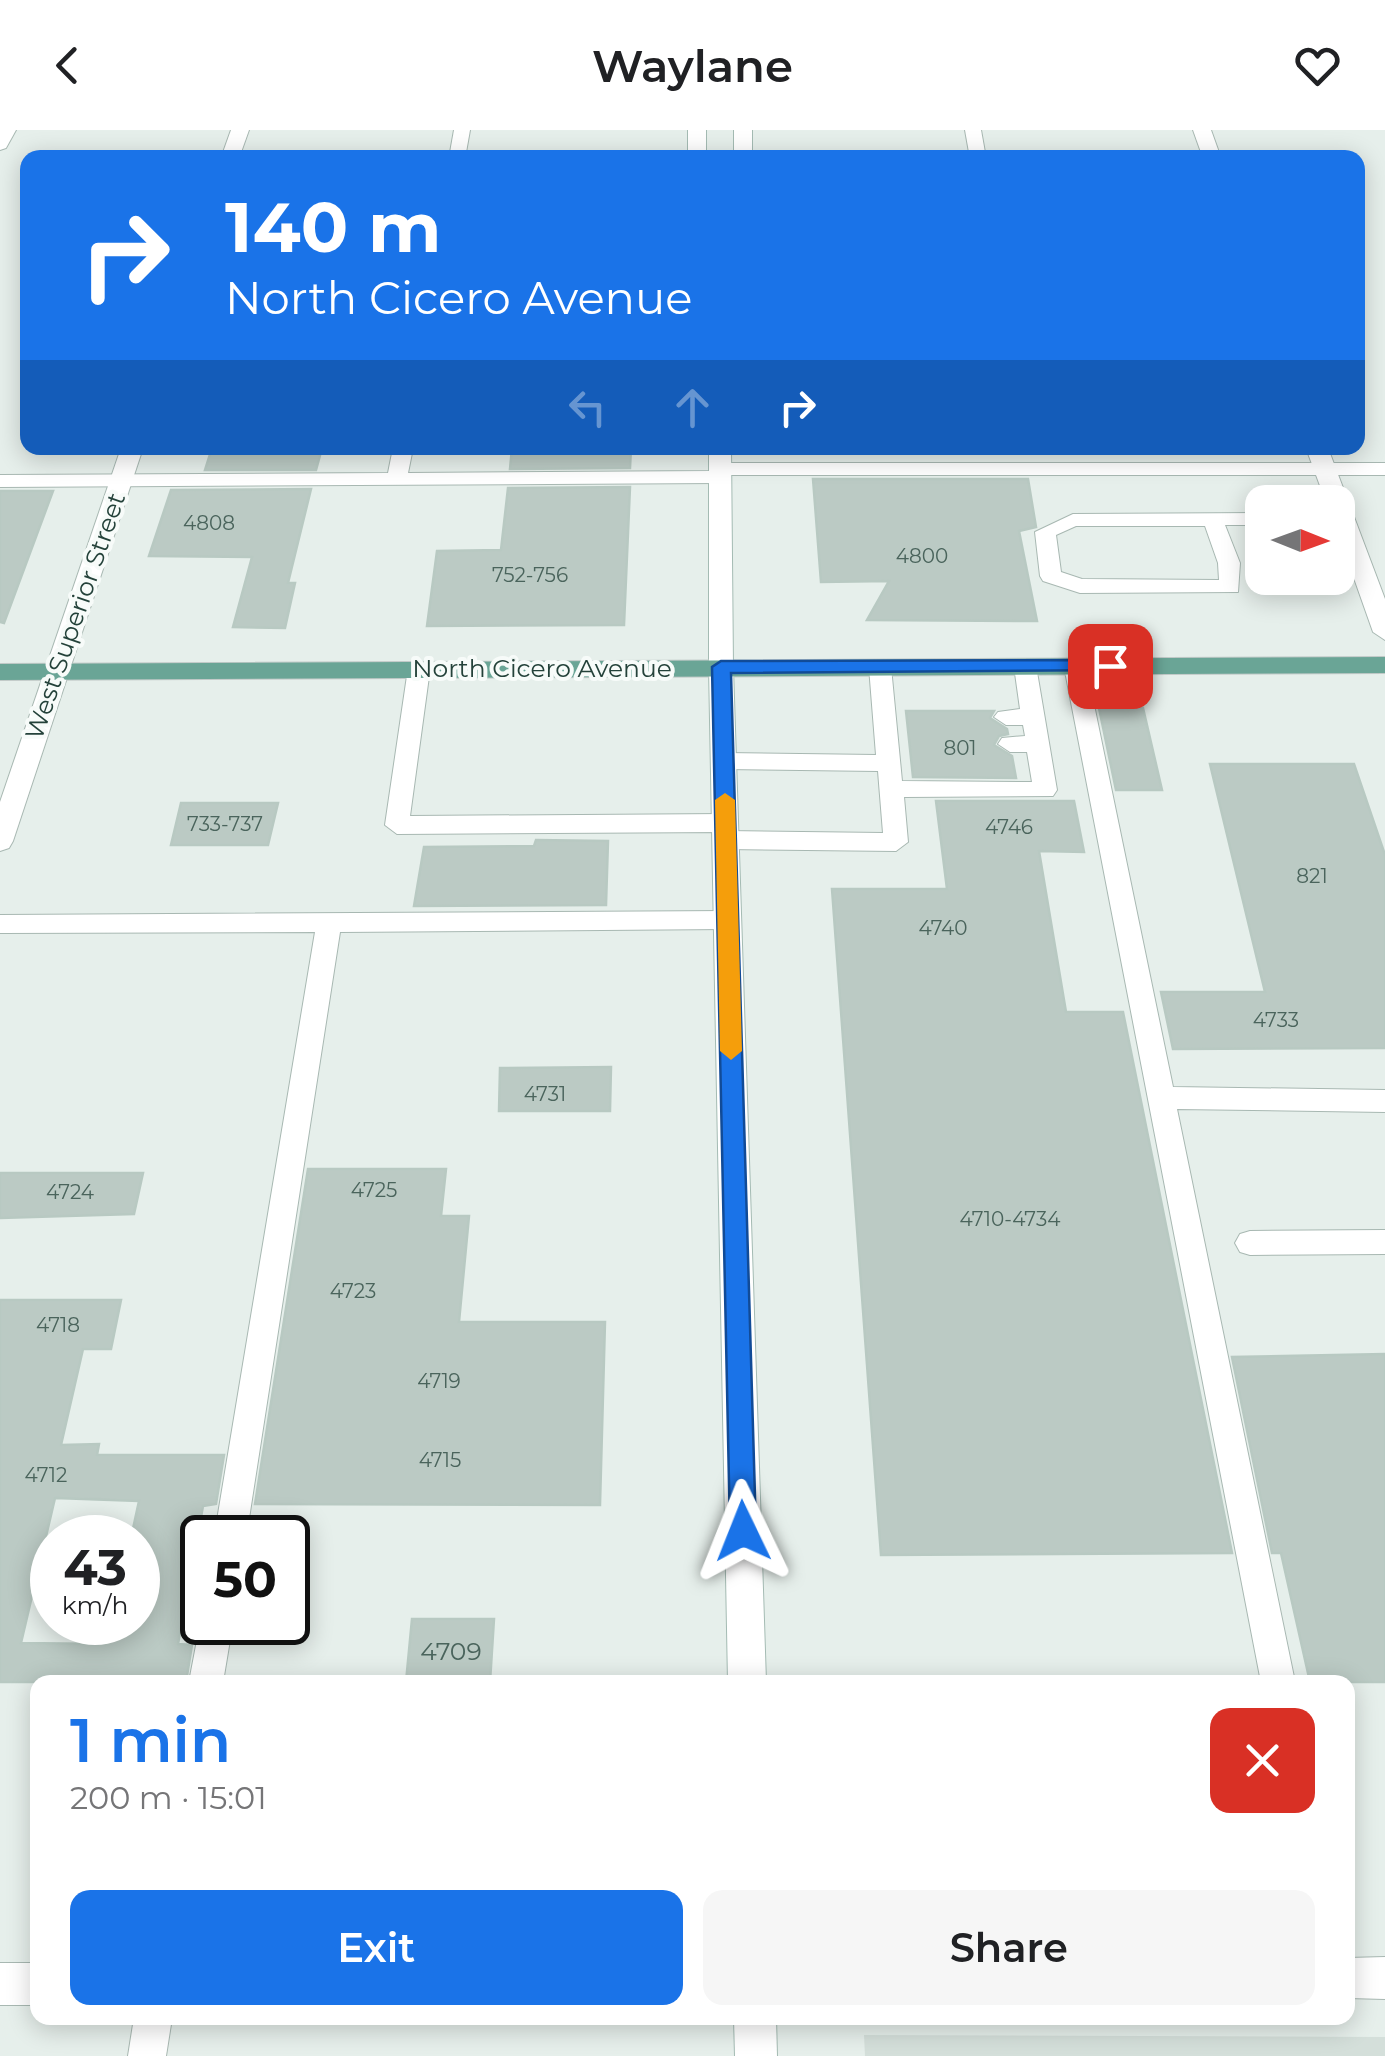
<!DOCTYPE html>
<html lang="en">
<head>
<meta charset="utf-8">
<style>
	:root { --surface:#fff; --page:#f6f6f6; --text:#202124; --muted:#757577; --accent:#1a73e8 }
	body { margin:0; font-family:Montserrat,sans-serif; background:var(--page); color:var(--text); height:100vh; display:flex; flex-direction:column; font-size:38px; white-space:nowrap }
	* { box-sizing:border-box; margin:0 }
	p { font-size:32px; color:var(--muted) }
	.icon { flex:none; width:55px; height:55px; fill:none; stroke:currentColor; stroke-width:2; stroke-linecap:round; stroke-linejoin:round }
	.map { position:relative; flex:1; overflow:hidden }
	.panel { position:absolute; left:30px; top:1545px; width:1325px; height:350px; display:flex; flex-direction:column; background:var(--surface); border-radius:20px; box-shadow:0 5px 25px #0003 }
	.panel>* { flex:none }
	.hud { position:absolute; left:20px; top:20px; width:1345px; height:305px; border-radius:20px; box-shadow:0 5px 25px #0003; background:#1a73e8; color:#fff; overflow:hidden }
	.needle { width:65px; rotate:91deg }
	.controls { position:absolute; left:1245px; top:355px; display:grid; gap:20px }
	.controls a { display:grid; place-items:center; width:110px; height:110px; border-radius:20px; background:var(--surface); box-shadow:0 5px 25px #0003; font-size:50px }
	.speed { position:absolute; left:30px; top:1385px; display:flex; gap:20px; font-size:50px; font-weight:700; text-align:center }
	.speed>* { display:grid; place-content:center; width:130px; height:130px; border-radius:50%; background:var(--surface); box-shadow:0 5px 25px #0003; line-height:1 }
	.speed small { font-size:25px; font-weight:400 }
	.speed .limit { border:5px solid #111; border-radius:15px; background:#fff; color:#111 }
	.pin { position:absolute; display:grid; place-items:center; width:85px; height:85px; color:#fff; margin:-42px; border-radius:20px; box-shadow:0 5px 15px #0006 }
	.me { position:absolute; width:110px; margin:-55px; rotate:358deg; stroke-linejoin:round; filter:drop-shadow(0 0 8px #0008) }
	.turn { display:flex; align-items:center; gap:35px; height:210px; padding:0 40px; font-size:45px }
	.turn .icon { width:130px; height:130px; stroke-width:2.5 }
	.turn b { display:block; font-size:70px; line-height:85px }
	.lanes { display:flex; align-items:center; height:95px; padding:0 40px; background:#0003; justify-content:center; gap:50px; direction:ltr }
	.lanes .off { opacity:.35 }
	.round { display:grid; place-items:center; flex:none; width:105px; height:105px; border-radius:20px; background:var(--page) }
	.headline { display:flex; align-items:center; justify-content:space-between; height:170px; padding:0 40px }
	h1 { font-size:60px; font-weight:600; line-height:75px; color:var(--accent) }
	.primary-button { display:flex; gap:20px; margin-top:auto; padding:20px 40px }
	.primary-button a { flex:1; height:115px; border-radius:20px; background:var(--accent); color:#fff; font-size:40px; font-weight:600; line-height:115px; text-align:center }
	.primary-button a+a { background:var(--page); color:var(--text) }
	header { display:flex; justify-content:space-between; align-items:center; height:130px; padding:0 40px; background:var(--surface); font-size:45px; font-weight:600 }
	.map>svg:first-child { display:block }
	.built { fill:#d4dfda }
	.building { fill:#bbcac4; stroke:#b8c9c2; stroke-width:2.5; fill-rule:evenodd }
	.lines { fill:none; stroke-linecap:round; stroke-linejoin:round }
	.lane-casing { stroke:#a8b8b2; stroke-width:2 }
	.street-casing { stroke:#a8b8b2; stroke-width:2 }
	.secondary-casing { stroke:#a4bbb3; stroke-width:2 }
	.primary-casing { stroke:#c2cac8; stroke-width:2 }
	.lane { fill:#fff; fill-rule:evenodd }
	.street { fill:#fff; fill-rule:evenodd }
	.secondary { fill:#fff; fill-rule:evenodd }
	.primary { fill:#6aa596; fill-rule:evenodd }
	.route { fill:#1a73e8; stroke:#114b97; stroke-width:2.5 }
	.slow { fill:#f59e0b }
	.labels { text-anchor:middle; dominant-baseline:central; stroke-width:8; stroke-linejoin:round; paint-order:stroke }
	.number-label { font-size:20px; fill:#4a645c }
	.street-label { font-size:25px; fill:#24423a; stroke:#f7fbf9 }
	.near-number-label { font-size:25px; fill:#4a645c }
</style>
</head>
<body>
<header><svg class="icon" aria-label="back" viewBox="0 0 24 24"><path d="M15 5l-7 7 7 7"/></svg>Waylane<svg class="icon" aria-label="heart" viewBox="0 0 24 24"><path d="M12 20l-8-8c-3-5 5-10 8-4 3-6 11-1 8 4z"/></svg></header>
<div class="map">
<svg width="1385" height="1926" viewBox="0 0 1385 1926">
	<rect width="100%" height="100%" fill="#e6efeb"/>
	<path class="built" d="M864,1905L1385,1907V1926H865Z"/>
	<g class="building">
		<path d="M212,318H322L316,340H205Z"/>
		<path d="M512,318H631L630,338L510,339Z"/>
		<path d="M813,349H1028L1036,397L1019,401L1037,491L867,490L889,451L821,452Z"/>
		<path d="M630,357L624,495L427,496L437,421L501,420L508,358Z"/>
		<path d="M311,359L288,453H295L285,498L233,497L252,427L149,426L171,360Z"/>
		<path d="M0,361H53L4,493L0,492Z"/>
		<path d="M1099,578H1143L1162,660H1116Z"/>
		<path d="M906,581H994L990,588L1007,599L1008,604L999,606L994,615L1012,626L1016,648L913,647Z"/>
		<path d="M1210,634H1354L1385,725V918L1173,919L1161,862H1265Z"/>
		<path d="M936,671H1074L1084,722L1039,721L1066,882H1123L1232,1423L881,1425L832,759H947Z"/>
		<path d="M181,673H278L268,715H171Z"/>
		<path d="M536,710L608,711L606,775L414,776L424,717L534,716Z"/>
		<path d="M611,937L610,981H499L500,938Z"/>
		<path d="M308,1039H446L441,1086H469L459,1192H605L600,1375L255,1374Z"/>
		<path d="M0,1043H143L134,1084L0,1088Z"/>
		<path d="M0,1170H121L111,1219H83L61,1315L99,1314L97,1325H224L216,1374L203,1376L178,1514L192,1515L186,1552H0ZM55,1368L139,1371L131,1408H138V1492H109L105,1514L21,1513Z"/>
		<path d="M1385,1224V1552H1310L1281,1423H1272L1232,1227Z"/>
		<path d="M412,1489H494L490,1552H406Z"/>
	</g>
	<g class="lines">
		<g class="lane-casing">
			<g id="lane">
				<path d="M0,0H16L6,18L0,20Z"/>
				<path d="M454,0H470L465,28H449Z"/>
				<path d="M965,0H981L986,28H970Z"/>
				<path d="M393,318H413L408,343L711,341L713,335L720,333H1385V345H729L727,351L720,353L0,357V345L388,343Z"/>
				<path d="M1262,383V395H1225L1240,433L1238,462L1080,463L1043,451L1040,446L1035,402L1073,384ZM1076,396H1205L1218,433L1219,450L1082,449L1061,442L1056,405Z"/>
				<path d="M1025,529L1036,536L1057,660L1053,666L904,667L908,712L896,721L726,719L714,710L725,702L397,704L385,695L408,539L419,532L430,539L410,686L725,684L737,693L726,701L883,703L878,641L724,639L712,631L724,623L876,625L869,537L880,530L891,537L902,651L1032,652L1027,622H1010L998,614L1002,608L1025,606L1023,595H1006L994,587L998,582L1020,579L1014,536Z"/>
				<path d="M1075,529L1086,536L1173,957L1385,960V982L1177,979L1295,1552H1261L1064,536Z"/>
				<path d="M728,781L737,783L741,790L737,797L728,799L340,802L246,1408H214L315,802L0,803V785Z"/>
				<path d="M1385,1100V1124L1250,1125L1240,1122L1235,1113L1240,1104L1250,1101Z"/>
				<path d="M202,1484V1492H233L223,1552H189Z"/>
				<path d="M134,1888H172L166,1926H128Z"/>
			</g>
		</g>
		<g class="street-casing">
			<g id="street">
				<path d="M231,0H249L239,28H221Z"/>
				<path d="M1193,0H1211L1221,28H1203Z"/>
				<path d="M121,318H143L13,711L9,718L0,721V672Z"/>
				<path d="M1306,318H1328L1385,469V510L1373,502L1338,403V372H1326Z"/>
				<path d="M1385,1827V1869L1348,1868V1828Z"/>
				<rect x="0" y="1833" width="38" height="42"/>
			</g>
		</g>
		<g class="secondary-casing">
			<g id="secondary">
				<rect x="688" y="0" width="18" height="28"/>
				<rect x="734" y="0" width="18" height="28"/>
				<path d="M709,318H731L733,537L766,1552H728L709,537Z"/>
				<path d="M734,1888H776L777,1926H735Z"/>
			</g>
		</g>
		<g class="primary-casing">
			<path id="primary" d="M1385,527V543L0,550V534Z"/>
		</g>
		<use href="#lane" class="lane"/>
		<use href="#street" class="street"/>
		<use href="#secondary" class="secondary"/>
		<use href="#primary" class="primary"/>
	</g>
	<path class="route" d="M1110,530L1120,536L1117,540L731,543L756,1401L753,1410L743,1414L733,1410L730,1401L712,537L721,531Z"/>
	<path class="slow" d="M725,663L735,670L742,921L731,930L720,921L715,670Z"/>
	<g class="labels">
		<g class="number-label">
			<text x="209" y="393">4808</text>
			<text x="922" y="426">4800</text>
			<text x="530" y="445">752-756</text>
			<text x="960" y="618">801</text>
			<text x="225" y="694">733-737</text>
			<text x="1009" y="697">4746</text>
			<text x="1312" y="746">821</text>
			<text x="943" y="798">4740</text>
			<text x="1276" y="890">4733</text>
			<text x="545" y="964">4731</text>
			<text x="374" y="1060">4725</text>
			<text x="70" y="1062">4724</text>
			<text x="1010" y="1089">4710-4734</text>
			<text x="353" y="1161">4723</text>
			<text x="58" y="1195">4718</text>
			<text x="439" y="1251">4719</text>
			<text x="440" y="1330">4715</text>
			<text x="46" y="1345">4712</text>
		</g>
		<g class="street-label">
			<text transform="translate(75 486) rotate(-71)">West Superior Street</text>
			<text x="542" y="538">North Cicero Avenue</text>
		</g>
		<g class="near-number-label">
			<text x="451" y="1521">4709</text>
		</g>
	</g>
</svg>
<div class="controls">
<a><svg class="needle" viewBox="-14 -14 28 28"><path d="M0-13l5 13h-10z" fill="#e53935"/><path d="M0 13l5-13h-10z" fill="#757577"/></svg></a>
</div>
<div class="speed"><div>43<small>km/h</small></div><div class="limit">50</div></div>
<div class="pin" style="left:1110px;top:536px;background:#d93025"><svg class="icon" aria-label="arrive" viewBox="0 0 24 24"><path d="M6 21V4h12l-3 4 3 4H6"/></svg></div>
<svg class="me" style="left:743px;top:1401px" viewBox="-20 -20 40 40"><path d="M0-17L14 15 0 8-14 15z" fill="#1a73e8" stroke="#fff" stroke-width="4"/></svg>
<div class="hud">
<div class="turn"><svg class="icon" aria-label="right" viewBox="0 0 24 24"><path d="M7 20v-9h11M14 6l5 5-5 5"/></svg><div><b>140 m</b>North Cicero Avenue</div></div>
<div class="lanes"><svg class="icon off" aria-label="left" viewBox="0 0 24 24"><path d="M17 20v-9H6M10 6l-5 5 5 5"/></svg><svg class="icon off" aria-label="ahead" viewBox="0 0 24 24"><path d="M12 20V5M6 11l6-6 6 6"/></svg><svg class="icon" aria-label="right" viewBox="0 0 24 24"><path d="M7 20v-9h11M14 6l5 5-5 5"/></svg></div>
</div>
<section class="panel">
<div class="headline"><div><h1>1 min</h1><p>200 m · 15:01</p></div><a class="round" style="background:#d93025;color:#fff"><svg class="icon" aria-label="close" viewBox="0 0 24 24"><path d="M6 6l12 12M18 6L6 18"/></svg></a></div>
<div class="primary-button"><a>Exit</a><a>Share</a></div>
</section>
</div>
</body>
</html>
